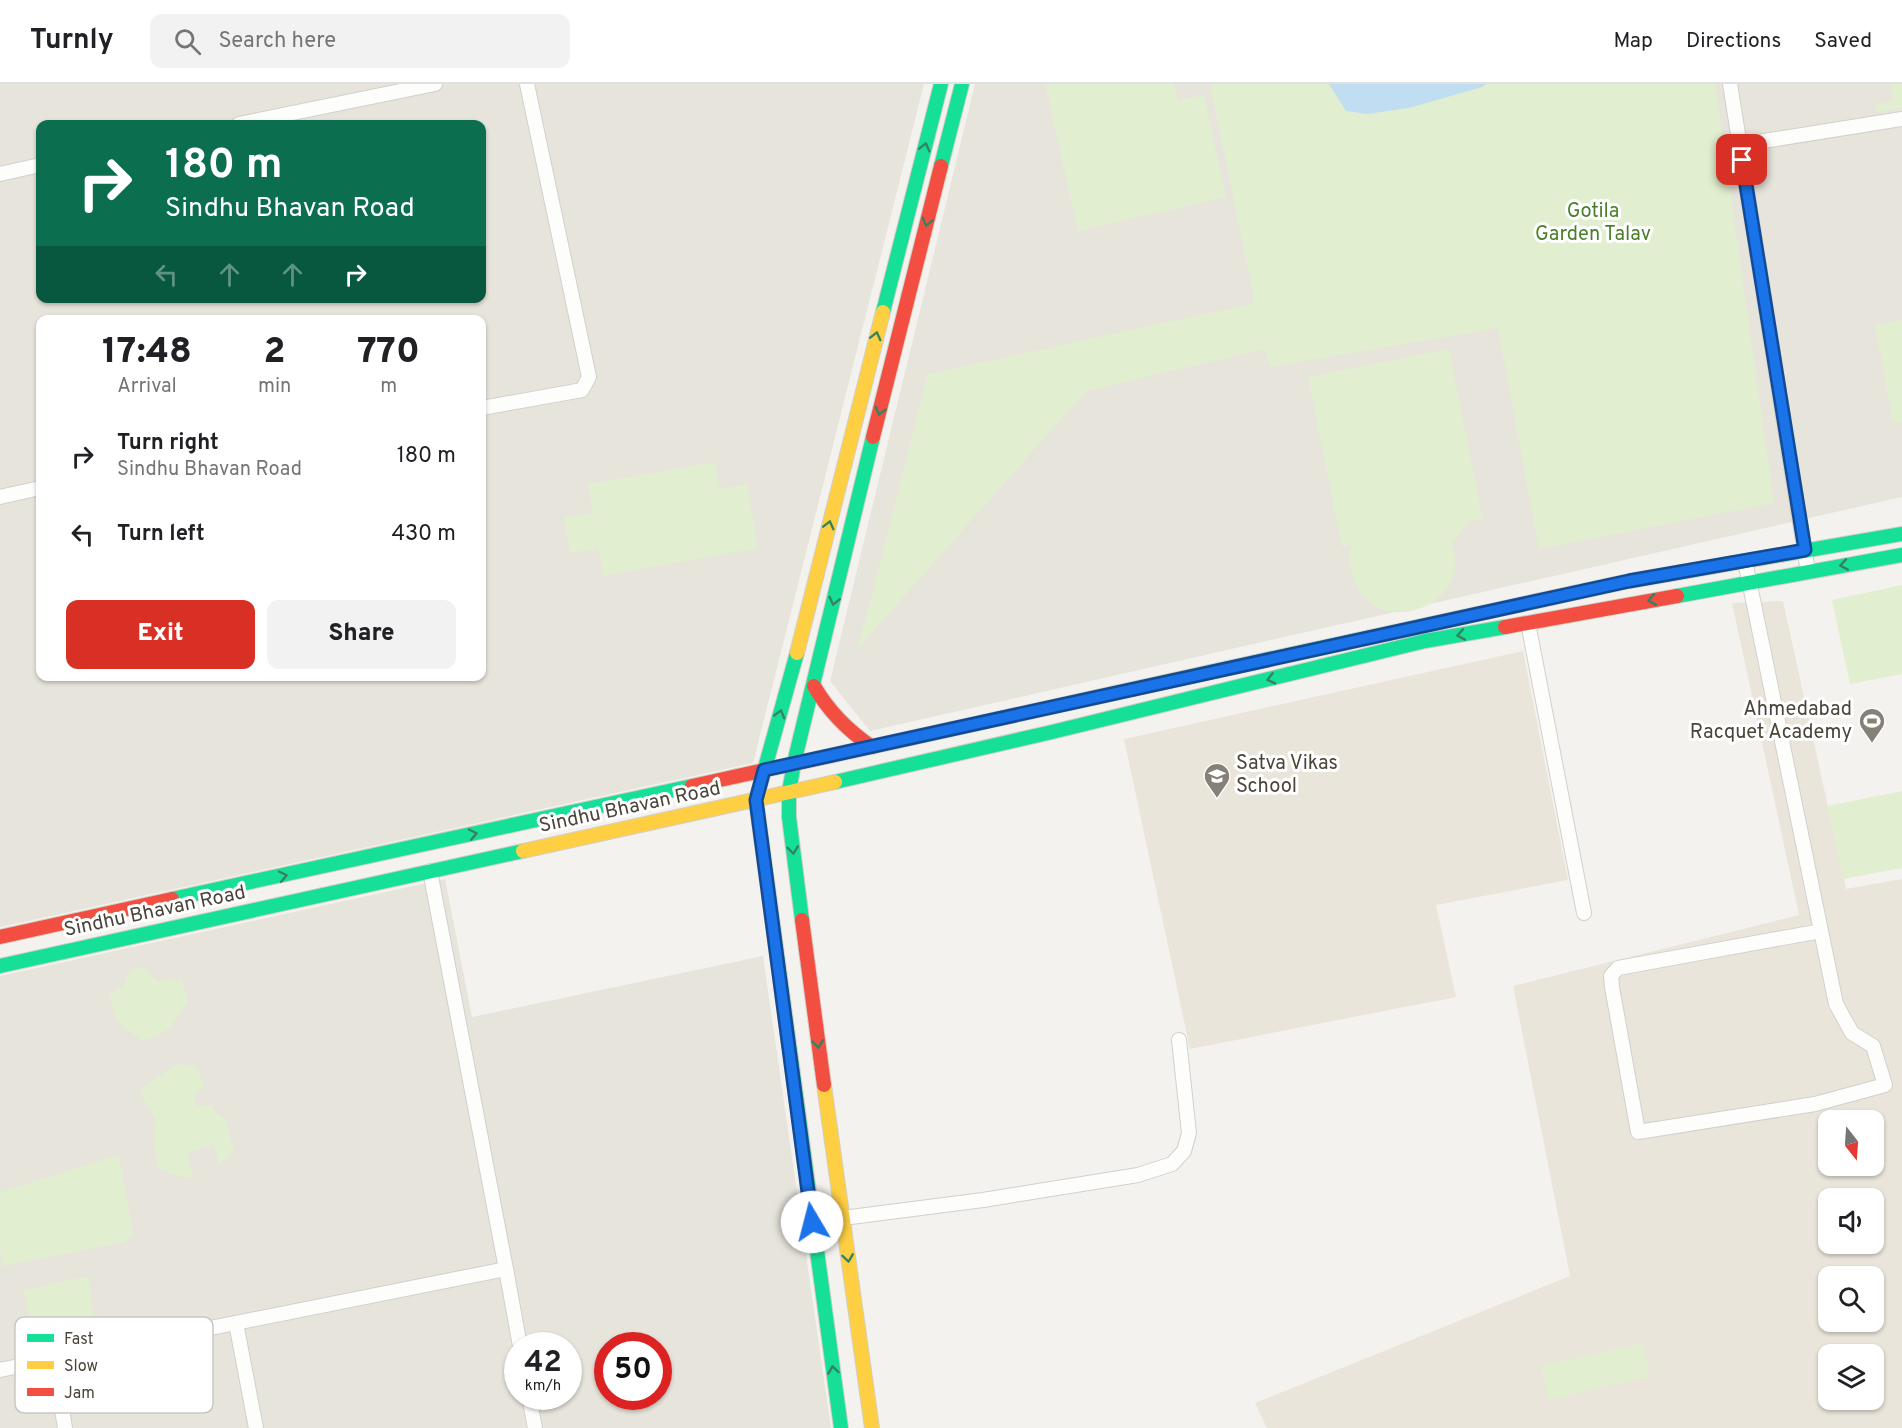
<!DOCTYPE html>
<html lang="en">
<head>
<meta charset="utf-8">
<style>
	:root { --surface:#fff; --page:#f2f2f2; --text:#202124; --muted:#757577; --line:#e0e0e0; --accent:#d93025 }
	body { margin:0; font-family:Overpass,sans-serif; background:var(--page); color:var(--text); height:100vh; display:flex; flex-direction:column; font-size:22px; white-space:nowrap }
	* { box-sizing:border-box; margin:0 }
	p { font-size:20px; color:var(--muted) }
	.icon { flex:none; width:33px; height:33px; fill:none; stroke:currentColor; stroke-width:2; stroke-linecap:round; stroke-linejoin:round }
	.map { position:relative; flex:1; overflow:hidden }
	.drawer { position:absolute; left:36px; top:231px; width:450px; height:366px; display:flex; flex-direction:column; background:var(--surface); border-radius:12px; box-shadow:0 2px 4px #0004 }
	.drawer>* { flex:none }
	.top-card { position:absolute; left:36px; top:36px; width:450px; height:183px; border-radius:12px; box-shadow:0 2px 4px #0004; background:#0b6e4f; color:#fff; overflow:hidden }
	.needle { width:39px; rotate:163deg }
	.controls { position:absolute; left:1818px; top:1026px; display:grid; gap:12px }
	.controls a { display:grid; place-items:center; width:66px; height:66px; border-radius:12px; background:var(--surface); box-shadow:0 2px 4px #0004; font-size:30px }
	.speed { position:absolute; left:504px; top:1248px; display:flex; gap:12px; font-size:30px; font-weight:700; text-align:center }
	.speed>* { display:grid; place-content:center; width:78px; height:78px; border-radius:50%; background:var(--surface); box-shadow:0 2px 4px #0004; line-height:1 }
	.speed small { font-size:15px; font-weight:400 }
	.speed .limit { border:9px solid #d22; background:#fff; color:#111 }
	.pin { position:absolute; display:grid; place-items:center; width:51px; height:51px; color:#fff; margin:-26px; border-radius:12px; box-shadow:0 3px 9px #0006 }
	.me { position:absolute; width:66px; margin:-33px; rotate:352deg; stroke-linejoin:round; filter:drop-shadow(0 0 4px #0008) }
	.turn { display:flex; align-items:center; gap:21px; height:126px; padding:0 30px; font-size:27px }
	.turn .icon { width:78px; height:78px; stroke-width:2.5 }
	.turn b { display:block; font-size:42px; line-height:51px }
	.lanes { display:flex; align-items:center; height:57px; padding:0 30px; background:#0003; justify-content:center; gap:30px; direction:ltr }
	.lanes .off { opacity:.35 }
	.eta { display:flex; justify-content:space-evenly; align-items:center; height:102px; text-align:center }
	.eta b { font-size:36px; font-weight:800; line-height:42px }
	.primary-button { display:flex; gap:12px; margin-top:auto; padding:12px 30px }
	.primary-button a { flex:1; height:69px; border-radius:12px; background:var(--accent); color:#fff; font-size:24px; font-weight:800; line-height:69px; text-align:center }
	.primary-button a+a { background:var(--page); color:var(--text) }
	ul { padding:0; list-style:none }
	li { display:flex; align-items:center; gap:18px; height:78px; padding:0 30px }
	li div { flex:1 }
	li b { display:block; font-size:22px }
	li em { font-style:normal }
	header { display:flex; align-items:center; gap:36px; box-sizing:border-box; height:84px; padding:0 30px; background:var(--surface); border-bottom:2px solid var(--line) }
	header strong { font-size:28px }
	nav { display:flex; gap:33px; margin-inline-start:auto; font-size:21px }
	.search { width:420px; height:54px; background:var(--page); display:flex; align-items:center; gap:15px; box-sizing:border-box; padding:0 21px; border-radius:12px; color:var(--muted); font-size:22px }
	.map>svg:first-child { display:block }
	.residential { fill:#e7e4dc; fill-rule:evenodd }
	.education { fill:#eae5da; fill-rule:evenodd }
	.green { fill:#e1eecf }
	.water { fill:#c0ddf1 }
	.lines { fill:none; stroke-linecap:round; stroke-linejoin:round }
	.street-casing { stroke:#d2d0cb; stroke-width:16 }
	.fast-casing { stroke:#d3cfc5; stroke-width:16 }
	.slow-casing { stroke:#d3cfc5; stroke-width:16 }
	.jam-casing { stroke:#d3cfc5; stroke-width:16 }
	.street { stroke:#fdfdfc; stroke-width:14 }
	.fast { stroke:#16e098; stroke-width:14 }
	.slow { stroke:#ffcf43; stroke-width:14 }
	.jam { stroke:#f24e42; stroke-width:14 }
	.oneway { stroke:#36825f }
	.route-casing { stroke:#114b97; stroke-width:15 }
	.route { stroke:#1a73e8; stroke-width:10 }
	.labels { text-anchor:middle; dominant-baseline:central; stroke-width:6; stroke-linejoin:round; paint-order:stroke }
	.park-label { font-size:20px; fill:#4a7f2a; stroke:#fff }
	.poi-label { font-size:20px; fill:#4b4439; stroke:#fff; text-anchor:end }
	.street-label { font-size:20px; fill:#4b4439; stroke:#fff }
	.key { fill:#fff; stroke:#c9c7c4; stroke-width:1.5 }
	.key-label { font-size:16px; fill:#4b4439 }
</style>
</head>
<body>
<header>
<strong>Turnly</strong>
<div class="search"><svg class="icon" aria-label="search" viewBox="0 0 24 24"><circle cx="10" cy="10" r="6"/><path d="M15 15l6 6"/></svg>Search here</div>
<nav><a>Map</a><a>Directions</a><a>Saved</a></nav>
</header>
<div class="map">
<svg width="1902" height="1344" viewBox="0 0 1902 1344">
	<rect width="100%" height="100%" fill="#f4f2ee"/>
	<g class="residential">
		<path d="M0,0H924L753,679L0,843ZM40,40H482V214H40ZM40,236H482V592H40Z"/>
		<path d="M975,0H1902V413L870,647L830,597Z"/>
		<path d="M445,795L472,933L763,872L831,1344H0V892ZM518,1262H568V1312H518ZM608,1262H658V1312H608Z"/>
	</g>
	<g class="education">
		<path d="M1783,517L1846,805L1902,795V1344H1267L1255,1319L1570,1192L1513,902L1799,831L1732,519ZM1828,1036H1874V1082H1828ZM1828,1114H1874V1160H1828ZM1828,1192H1874V1238H1828ZM1828,1270H1874V1316H1828Z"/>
		<path d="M1523,567L1568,796L1436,821L1456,913L1190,965L1124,655Z"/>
	</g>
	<g class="green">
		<path d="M1045,0H1174L1178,17L1204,11L1226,113L1078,147Z"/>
		<path d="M1210,0H1715L1774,419L1539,465L1498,244L1270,283L1265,265L1086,307L858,564L928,290L1255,219Z"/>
		<path d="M1890,0H1902V24L1877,28L1876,20L1893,17Z"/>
		<path d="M1902,236V338L1893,339L1875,242Z"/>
		<path d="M1449,265L1483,435L1468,438L1452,460C1475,521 1378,558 1354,497C1350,486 1347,472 1352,461L1342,463L1308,293Z"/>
		<path d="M715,378L719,405L747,400L758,464L603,492L598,464L570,469L564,434L593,429L588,400Z"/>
		<path d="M1902,501V590L1850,600L1832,516Z"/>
		<path d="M1902,707V784L1843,795L1827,722Z"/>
		<path d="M142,883L157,897L182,895L188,915C178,936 167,954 141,956L117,937L109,911L123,902L130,886Z"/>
		<path d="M177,980L196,982L204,1002L194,1011L197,1022H212L217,1030L225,1034L234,1067L219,1081L214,1060L187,1069L194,1094H184L159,1085L153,1055L156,1037L143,1014L141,1005Z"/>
		<path d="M119,1071L133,1150L125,1158L3,1182L0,1168V1108Z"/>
		<path d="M88,1192L97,1254L38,1268L23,1206Z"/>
		<path d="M1642,1259L1650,1292L1549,1316L1541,1282Z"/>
	</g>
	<path class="water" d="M1329,0H1486L1482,3L1409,24L1367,30L1346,27Z"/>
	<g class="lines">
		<g class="street-casing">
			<g id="street">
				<path d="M1730,0L1808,488"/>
				<path d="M239,40L435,0"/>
				<path d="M1739,61L1902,35"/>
				<path d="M0,90L40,81"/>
				<path d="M482,324L582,306L589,293L527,0"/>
				<path d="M0,413L40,404"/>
				<path d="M1745,477L1836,920L1852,949L1873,962L1885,1001L1815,1020L1638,1048L1612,903L1611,892L1618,884L1821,847"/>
				<path d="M1528,539L1584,829"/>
				<path d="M812,1138L983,1116L1138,1091L1172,1080L1184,1067L1189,1049L1179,956"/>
				<path d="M506,1185L520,1262"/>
				<path d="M236,1239L256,1344"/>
				<path d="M54,1275L65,1344"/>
				<path d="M0,1286L506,1185L430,787"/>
				<path d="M529,1312L535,1344"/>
			</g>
		</g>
		<g class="fast-casing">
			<g id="fast">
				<path d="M941,82L962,0"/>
				<path d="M883,228L941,0"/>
				<path d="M1677,512L1902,471"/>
				<path d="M797,569L756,716L841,1344"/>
				<path d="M1210,588L1629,497L1902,450"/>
				<path d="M835,698L1052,648L1425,557L1505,543"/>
				<path d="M172,815L692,702"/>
				<path d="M802,836L789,733V708L794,679L873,353"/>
				<path d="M0,882L523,767"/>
			</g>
		</g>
		<g class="slow-casing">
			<g id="slow">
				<path d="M797,569L883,228"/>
				<path d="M893,658L1210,588"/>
				<path d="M523,767L835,698"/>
				<path d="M824,1001L872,1344"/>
			</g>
		</g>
		<g class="jam-casing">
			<g id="jam">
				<path d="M873,353L941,82"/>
				<path d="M1505,543L1677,512"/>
				<path d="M814,602C829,628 847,646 872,663"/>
				<path d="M692,702L893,658"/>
				<path d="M802,836L824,1001"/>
				<path d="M0,853L172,815"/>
			</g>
		</g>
		<use href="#street" class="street"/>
		<use href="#fast" class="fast"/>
		<use href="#slow" class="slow"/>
		<use href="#jam" class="jam"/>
	</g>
	<defs><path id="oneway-chevron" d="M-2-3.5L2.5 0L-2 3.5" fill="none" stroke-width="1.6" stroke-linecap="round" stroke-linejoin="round" transform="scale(1.5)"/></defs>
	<g class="oneway">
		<use href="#oneway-chevron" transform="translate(925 63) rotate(-76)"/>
		<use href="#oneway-chevron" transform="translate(927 138) rotate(104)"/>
		<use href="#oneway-chevron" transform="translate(876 252) rotate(-76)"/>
		<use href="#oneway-chevron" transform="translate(880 327) rotate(104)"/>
		<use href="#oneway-chevron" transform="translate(829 441) rotate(-76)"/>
		<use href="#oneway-chevron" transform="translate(1844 481) rotate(170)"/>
		<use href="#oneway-chevron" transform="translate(1652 516) rotate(170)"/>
		<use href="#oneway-chevron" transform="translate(834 517) rotate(103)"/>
		<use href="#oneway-chevron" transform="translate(1461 551) rotate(170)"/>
		<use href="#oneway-chevron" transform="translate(1271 595) rotate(166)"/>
		<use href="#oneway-chevron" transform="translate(780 630) rotate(-74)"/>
		<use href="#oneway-chevron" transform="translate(473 750) rotate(-12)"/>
		<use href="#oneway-chevron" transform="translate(793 766) rotate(83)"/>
		<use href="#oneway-chevron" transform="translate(283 792) rotate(-12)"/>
		<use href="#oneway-chevron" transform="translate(818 960) rotate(82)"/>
		<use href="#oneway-chevron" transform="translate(848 1174) rotate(82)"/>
		<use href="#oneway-chevron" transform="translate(833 1286) rotate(-98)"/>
	</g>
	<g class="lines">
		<g class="route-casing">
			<path id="route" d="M812,1138L756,716L764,686L1629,497L1805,466L1742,76"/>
		</g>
		<use href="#route" class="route"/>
	</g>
	<defs>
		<g id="stadium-pin" transform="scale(1.35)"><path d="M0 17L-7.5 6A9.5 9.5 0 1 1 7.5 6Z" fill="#868178" stroke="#fff"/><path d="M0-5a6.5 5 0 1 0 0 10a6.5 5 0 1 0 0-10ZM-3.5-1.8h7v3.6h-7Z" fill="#fff"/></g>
		<g id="school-pin" transform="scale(1.35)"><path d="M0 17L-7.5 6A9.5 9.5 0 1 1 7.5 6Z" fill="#868178" stroke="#fff"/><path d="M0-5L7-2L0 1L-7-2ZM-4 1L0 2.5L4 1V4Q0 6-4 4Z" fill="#fff"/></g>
	</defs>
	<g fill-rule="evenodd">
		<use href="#stadium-pin" x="1872" y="637"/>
		<use href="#school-pin" x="1217" y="692"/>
	</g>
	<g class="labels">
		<g class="park-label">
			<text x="1593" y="128">Gotila<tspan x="1593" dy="23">Garden Talav</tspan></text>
		</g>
		<g class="poi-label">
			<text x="1852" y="626">Ahmedabad<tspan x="1852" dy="23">Racquet Academy</tspan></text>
			<text x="1236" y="680" text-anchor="start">Satva Vikas<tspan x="1236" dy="23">School</tspan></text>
		</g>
		<g class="street-label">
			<text transform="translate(630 724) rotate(-12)">Sindhu Bhavan Road</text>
			<text transform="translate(155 828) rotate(-12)">Sindhu Bhavan Road</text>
		</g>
	</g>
	<rect x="15" y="1233" width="198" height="96" rx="9" class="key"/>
	<rect x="27" y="1250" width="27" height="8" fill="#16e098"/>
	<rect x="27" y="1277" width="27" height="8" fill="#ffcf43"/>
	<rect x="27" y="1304" width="27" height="8" fill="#f24e42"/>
	<g class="key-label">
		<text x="64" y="1260">Fast</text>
		<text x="64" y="1287">Slow</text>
		<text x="64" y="1314">Jam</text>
	</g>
</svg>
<div class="controls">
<a><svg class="needle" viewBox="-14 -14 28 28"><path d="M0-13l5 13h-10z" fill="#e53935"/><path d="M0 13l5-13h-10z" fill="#757577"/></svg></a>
<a><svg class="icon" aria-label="sound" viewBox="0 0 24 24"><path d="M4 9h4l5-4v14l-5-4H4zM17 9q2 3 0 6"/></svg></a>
<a><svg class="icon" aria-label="search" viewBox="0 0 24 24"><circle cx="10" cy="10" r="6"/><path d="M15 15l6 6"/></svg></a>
<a><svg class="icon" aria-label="layers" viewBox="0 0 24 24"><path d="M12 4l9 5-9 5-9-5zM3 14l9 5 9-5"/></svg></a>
</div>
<div class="speed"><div>42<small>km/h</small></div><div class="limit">50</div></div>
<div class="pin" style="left:1742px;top:76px;background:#d93025"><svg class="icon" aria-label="arrive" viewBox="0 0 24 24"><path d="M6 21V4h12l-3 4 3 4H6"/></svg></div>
<svg class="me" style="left:812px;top:1138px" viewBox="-20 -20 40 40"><circle r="19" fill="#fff"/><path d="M0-13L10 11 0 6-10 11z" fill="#1a73e8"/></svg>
<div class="top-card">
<div class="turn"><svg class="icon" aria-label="right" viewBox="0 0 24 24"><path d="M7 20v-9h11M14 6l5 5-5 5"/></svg><div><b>180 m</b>Sindhu Bhavan Road</div></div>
<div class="lanes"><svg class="icon off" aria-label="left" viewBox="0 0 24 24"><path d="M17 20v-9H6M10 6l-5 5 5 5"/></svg><svg class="icon off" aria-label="ahead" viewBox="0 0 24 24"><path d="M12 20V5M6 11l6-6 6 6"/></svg><svg class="icon off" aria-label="ahead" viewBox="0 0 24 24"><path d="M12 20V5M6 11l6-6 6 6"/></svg><svg class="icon" aria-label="right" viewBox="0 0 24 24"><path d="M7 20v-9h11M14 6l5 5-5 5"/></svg></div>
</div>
<section class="drawer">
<div class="eta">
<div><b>17:48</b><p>Arrival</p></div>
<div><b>2</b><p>min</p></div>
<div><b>770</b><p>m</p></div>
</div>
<ul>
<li><svg class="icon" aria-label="right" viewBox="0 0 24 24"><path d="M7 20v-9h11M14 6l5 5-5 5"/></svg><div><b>Turn right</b><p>Sindhu Bhavan Road</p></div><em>180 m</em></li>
<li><svg class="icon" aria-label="left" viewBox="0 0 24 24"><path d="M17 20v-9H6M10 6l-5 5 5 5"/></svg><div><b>Turn left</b></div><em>430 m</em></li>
</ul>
<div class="primary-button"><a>Exit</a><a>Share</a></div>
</section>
</div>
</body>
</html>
